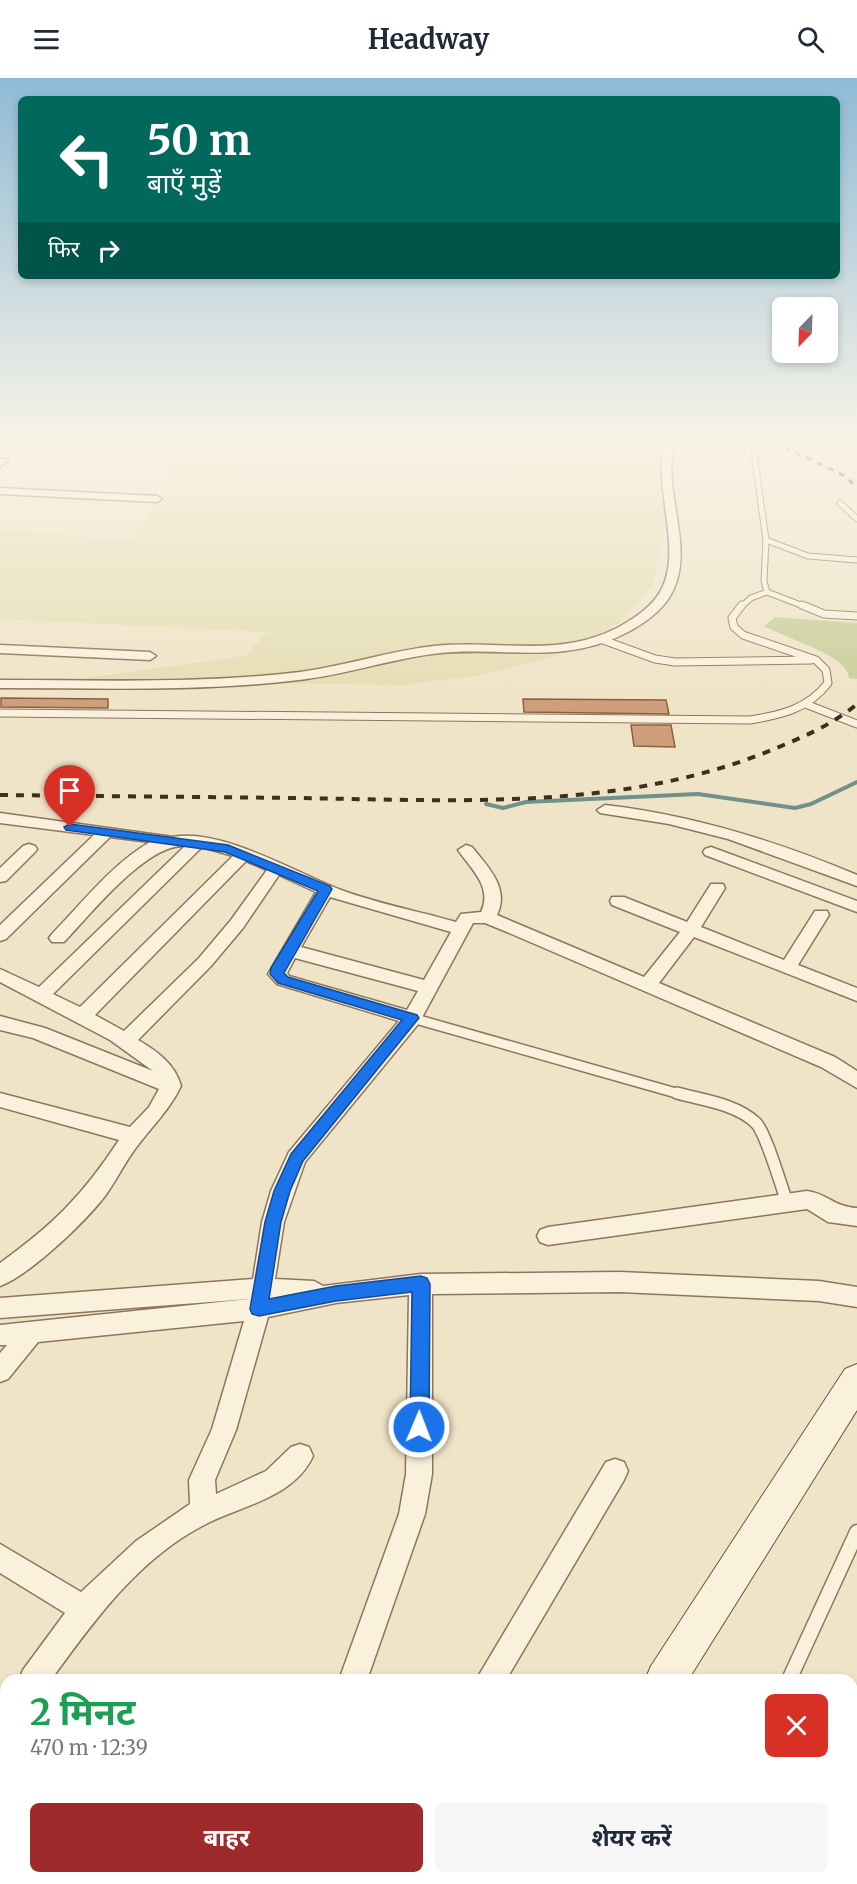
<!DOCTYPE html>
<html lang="hi">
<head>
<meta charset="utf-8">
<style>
	:root { --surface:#fff; --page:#f6f6f7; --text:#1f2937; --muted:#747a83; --accent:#9e2a2b }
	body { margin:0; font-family:Merriweather,"Noto Sans Devanagari",serif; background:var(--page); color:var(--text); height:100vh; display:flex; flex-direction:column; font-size:22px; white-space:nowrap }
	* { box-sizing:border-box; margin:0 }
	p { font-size:20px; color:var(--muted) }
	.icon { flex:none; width:33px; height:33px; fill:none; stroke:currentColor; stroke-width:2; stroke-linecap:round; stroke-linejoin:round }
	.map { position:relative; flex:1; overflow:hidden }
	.panel { position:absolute; left:0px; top:1596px; width:858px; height:210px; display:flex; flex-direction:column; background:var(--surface); border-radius:18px 18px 0 0; box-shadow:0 3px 9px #0003 }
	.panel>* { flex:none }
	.banner { position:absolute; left:18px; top:18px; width:822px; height:183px; border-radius:9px; box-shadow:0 3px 9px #0003; background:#00695c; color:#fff; overflow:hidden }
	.needle { width:39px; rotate:203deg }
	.controls { position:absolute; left:772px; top:219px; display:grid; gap:12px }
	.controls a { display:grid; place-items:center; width:66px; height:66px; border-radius:9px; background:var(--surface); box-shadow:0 3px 9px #0003; font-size:30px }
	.pin { position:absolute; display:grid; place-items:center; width:51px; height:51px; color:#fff; margin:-62px -26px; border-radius:50% 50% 50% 0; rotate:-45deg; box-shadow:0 0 6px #0007 }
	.pin .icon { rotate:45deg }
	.me { position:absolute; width:66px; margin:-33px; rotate:1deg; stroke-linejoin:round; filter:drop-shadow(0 0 4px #0008) }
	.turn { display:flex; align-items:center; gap:21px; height:126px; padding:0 30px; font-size:27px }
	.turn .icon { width:78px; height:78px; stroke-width:2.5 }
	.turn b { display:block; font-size:42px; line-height:51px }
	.then { display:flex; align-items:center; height:57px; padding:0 30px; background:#0003; gap:12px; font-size:22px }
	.round { display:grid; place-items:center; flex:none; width:63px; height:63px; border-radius:9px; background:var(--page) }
	.head { display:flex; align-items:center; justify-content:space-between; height:102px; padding:0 30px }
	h1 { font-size:36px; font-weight:700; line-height:45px; color:#1e9e55 }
	.primary-button { display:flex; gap:12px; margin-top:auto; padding:12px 30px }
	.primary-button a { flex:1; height:69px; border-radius:9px; background:var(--accent); color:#fff; font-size:24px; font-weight:700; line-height:69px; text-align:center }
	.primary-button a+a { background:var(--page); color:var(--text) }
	header { display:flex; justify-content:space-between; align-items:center; height:78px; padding:0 30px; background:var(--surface); font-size:27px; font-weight:700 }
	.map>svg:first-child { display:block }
	.farmland { fill:#e6deb5 }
	.green { fill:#c9cf9b }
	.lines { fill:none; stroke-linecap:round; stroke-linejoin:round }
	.stream { stroke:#6f938a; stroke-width:4 }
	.building { fill:#cf9f7d; stroke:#8d5f41; stroke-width:1.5 }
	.lane-far4-casing { stroke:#8d765c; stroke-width:7 }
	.lane-far3-casing { stroke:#8d765c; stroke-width:9 }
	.lane-far2-casing { stroke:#8d765c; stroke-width:12 }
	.lane-far1-casing { stroke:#8d765c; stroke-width:14 }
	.lane-casing { stroke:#8d765c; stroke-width:17 }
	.street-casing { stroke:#8d765c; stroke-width:3 }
	.secondary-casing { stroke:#6f573f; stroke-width:2 }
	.lane-far4 { stroke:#faf1dc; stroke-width:5 }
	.lane-far3 { stroke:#faf1dc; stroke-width:7 }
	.lane-far2 { stroke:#faf1dc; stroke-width:9 }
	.lane-far1 { stroke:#faf1dc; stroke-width:11 }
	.lane { stroke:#faf1dc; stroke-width:14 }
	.street { fill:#faf1dc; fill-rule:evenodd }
	.secondary { fill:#faf1dc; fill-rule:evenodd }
	.rail-far1 { stroke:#3d2e20; stroke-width:3; stroke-dasharray:6 6; stroke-linecap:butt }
	.rail { stroke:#3d2e20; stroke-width:4; stroke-dasharray:8 8; stroke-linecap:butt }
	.route { fill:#1a73e8; stroke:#114b97; stroke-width:1.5 }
</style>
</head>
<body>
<header><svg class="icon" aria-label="menu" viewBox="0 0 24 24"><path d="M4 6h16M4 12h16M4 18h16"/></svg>Headway<svg class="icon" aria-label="search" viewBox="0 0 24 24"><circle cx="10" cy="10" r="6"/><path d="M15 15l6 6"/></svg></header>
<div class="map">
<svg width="857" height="1806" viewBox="0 0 857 1806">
	<rect width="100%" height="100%" fill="#f0e4c8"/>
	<path class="farmland" d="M0,359H669L670,434L652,507L618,546L553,579L481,597L403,607L64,603L245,578L267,554L0,541V451L132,463L174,395L0,372Z"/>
	<path class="green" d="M775,539L857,545V601L849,600C849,577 784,560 764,548Z"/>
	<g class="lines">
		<path class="stream" d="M486,726L503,730L526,724L698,716L795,730L811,726L857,704"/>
	</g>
	<g class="building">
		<path d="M1,620L108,621V630L1,629Z"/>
		<path d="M523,621L666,622L669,636L524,634Z"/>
		<path d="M631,647H671L675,669L634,668Z"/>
	</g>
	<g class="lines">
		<g class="lane-far4-casing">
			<g id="lane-far4">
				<path d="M754,375L766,462L764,503L767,514L806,529"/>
				<path d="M840,425L857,441"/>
				<path d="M766,462L808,478L857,482"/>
				<path d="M741,529L751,520L767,514"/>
			</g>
		</g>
		<g class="lane-far3-casing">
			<g id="lane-far3">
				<path d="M802,527L824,536L857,538"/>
				<path d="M603,562L655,581L675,584L811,582"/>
				<path d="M808,627L857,646"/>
				<path d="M0,635L750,642C781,637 808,631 828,605L826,592L816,582L743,557L734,549L732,540L742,527"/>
			</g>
		</g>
		<g class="lane-far2-casing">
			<path id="lane-far2" d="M412,940L683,1017"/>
		</g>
		<g class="lane-far1-casing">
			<path id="lane-far1" d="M677,1015C702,1022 737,1026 756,1045C766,1055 781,1108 787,1124"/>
		</g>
		<g class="lane-casing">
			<g id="lane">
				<path d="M789,1602L857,1454"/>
				<path d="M852,1771L857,1776"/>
			</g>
		</g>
		<g class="street-casing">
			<g id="street">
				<path d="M667,359H677C657,409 700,471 669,520C659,535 643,546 628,554C561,589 502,567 432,576C387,582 344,597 299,602C200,614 100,610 0,610V602C100,602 201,606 300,594C345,588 389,573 434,568C498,561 556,581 617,550C631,542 646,533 656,520C689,477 648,406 667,359Z"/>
				<path d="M0,381H7L8,383L0,388Z"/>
				<path d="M0,410L157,418L162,421L157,424L0,416Z"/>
				<path d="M0,567L150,574L156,578L150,582L0,575Z"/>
				<path d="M605,727C693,737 776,763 857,797V808L728,761L669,746L600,735L597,732Z"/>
				<path d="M0,735L173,759C221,750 297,795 341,812C379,826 418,833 456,844L461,836L481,834C493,809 471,791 458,772L466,767L472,769C488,789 510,810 497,837L644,899L680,854L612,827L610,823L612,819H624L687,844L711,806H723L725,810L701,849L784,882L815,833H827L829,837L798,887L857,910V923L694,859L659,905L835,979L857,993V1010L821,989L507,854L485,845H473L419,945L305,1084L284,1144L275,1201L314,1203L323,1208L421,1196L620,1194L819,1203L857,1209V1229L819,1223L620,1214L432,1216V1396L425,1436L367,1602H339L399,1436L406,1396L409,1217L336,1225L268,1239L236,1352L215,1402L216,1416L266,1393L291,1369L300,1366L309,1369L313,1378C294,1420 240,1428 204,1447C138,1481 93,1544 51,1602H19L23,1592L65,1535L0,1495V1466L81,1514L136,1463L190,1426L189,1402L212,1351L244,1243L38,1264L8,1301L0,1304V1275L7,1267H0V1247L249,1221L0,1240V1220L253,1201L262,1144L271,1113L289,1074L399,943L277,906L268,896L316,814L279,797L243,850L211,888L138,962C157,973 175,986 181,1008C169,1033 151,1049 135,1071C124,1086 116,1103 105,1118C85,1144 30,1197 0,1208V1185C53,1147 83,1117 119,1062L0,1029V1015L130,1049L149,1029L159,1011L33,960L0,952V938L45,950L153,993L110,962L0,904V891L39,909L185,768C147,765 90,837 64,864H52L49,860L52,856C82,825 112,786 150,764L110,759L6,861L0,863V847L94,757L0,745ZM202,769L233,778L80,929L53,916ZM246,783L267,792L231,842L199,880L124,953L95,937ZM330,819L451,854L424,902L301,869ZM295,880L418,913L407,932L289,898L287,895Z"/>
				<path d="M29,766L35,768L37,771L35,774L6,803L0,804V790L23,768Z"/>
				<path d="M711,769L857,823V834L705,777L703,774L705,771Z"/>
				<path d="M807,1113C828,1116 834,1129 857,1130V1148L828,1144L807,1131L548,1167L540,1164L537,1158L540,1152L548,1149Z"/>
				<path d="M615,1381L624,1384L628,1393L624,1402L506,1602H476L606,1384Z"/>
				<path d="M6,1624V1683L0,1680V1627Z"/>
				<path d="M198,1800H256L253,1806H201Z"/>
				<path d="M277,1800H313L315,1806H280Z"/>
				<path d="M366,1800H400L397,1806H364Z"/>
			</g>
		</g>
		<g class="secondary-casing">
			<g id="secondary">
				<path d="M857,1286V1332L688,1602H645L651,1588L845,1291Z"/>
				<path d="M504,1800H552L549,1806H501Z"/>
			</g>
		</g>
		<use href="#lane-far4" class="lane-far4"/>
		<use href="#lane-far3" class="lane-far3"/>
		<use href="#lane-far2" class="lane-far2"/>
		<use href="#lane-far1" class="lane-far1"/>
		<use href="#lane" class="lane"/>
		<use href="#street" class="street"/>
		<use href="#secondary" class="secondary"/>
		<path class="rail-far1" d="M763,359L843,397L857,409"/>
		<path class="rail" d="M0,717C98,718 197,719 295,720C454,722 623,734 774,671C803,659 832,647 857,626"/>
	</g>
	<linearGradient id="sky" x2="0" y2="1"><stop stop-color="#8fbad6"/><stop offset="0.59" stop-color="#f8f3e6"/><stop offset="1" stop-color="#f8f3e6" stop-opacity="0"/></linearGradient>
	<rect width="857" height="612" fill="url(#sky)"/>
	<path class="route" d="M70,746L228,767L330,808L332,811L284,895L288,899L417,937L419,940L303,1083L290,1113L281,1144L269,1221L336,1208L421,1198L427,1200L430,1206L429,1349L426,1355L419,1358L413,1355L410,1349L412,1214L336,1223L259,1238L252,1236L250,1231L265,1144L274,1113L291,1076L402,942L278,905L270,896L271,890L318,813L225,774L66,752L64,749Z"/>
</svg>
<div class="controls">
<a><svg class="needle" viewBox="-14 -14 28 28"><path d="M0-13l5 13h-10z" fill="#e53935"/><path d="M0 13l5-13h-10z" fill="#747a83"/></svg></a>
</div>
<div class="pin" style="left:70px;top:749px;background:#d93025"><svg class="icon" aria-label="arrive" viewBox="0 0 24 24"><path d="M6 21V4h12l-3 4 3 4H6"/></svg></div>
<svg class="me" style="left:419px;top:1349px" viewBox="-20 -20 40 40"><circle r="17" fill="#1a73e8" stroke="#fff" stroke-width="3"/><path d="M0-11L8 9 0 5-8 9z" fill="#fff"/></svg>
<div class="banner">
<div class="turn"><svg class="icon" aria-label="left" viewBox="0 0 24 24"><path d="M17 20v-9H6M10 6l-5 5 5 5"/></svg><div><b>50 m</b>बाएँ मुड़ें</div></div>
<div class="then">फिर<svg class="icon" aria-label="right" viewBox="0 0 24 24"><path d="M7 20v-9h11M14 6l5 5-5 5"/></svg></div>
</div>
<section class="panel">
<div class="head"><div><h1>2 मिनट</h1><p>470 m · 12:39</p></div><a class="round" style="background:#d93025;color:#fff"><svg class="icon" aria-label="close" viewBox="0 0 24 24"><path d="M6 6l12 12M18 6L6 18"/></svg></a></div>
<div class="primary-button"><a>बाहर</a><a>शेयर करें</a></div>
</section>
</div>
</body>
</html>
